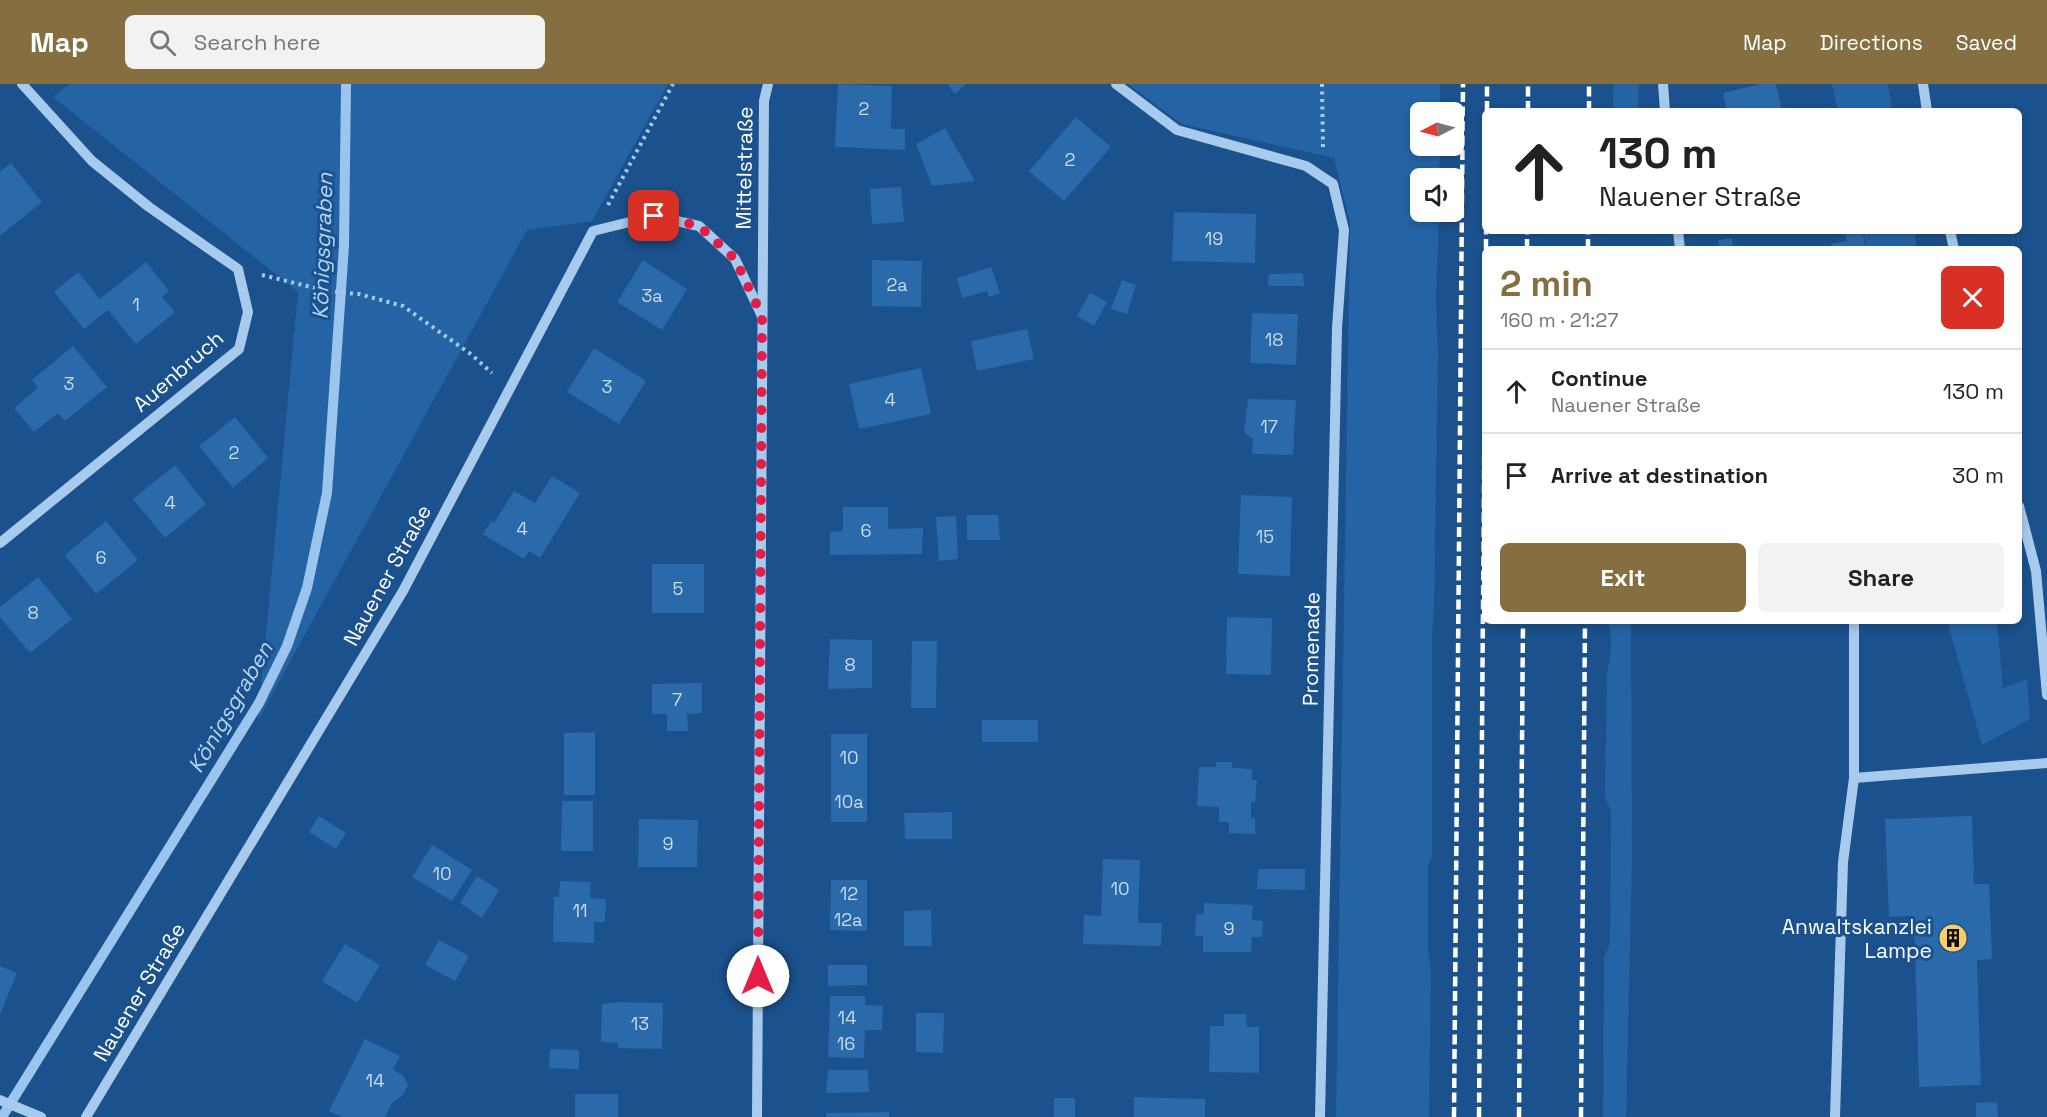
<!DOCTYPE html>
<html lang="en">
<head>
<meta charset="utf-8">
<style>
	:root { --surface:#fff; --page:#f2f2f2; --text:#222; --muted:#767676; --line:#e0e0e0; --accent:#856e40 }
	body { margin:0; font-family:"Space Grotesk",sans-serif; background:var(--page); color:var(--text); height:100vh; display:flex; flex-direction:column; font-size:22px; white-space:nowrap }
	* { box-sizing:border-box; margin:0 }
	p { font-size:20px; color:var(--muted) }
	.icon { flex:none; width:33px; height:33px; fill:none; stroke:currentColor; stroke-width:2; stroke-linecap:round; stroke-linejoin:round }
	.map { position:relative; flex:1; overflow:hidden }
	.details { position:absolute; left:1482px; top:162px; width:540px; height:378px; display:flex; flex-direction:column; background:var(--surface); border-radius:9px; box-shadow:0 3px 9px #0003 }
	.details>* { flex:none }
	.banner { position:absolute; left:1482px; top:24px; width:540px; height:126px; border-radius:9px; box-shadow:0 3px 9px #0003; background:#fff; color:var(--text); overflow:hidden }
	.needle { width:39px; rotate:264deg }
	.buttons { position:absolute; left:1410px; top:18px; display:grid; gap:12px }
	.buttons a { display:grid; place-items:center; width:54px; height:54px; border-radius:9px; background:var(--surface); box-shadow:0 3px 9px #0003; font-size:30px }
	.pin { position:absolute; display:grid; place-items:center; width:51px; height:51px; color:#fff; margin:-26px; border-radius:12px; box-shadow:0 3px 9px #0006 }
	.me { position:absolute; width:66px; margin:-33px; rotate:0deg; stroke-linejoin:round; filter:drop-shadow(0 0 4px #0008) }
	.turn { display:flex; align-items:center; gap:21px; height:126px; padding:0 18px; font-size:27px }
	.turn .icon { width:78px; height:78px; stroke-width:2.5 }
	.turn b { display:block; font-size:42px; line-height:51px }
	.round { display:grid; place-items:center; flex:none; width:63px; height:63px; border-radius:9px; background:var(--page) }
	.summary { display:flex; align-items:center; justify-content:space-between; height:102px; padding:0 18px }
	h1 { font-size:36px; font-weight:700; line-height:45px; color:var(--accent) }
	.primary-button { display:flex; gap:12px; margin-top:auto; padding:12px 18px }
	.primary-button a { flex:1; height:69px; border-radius:9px; background:var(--accent); color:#fff; font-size:24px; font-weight:700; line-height:69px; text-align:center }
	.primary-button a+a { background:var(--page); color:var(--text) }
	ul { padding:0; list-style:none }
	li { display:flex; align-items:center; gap:18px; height:84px; padding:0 18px; border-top:2px solid var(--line) }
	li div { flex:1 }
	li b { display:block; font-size:22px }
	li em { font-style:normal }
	header { display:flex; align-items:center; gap:36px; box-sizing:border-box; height:84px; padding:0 30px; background:var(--accent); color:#fff }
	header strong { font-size:28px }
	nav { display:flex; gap:33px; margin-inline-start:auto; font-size:21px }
	.search { width:420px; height:54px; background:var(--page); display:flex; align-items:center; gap:15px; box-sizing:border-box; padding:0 21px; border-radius:9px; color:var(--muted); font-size:22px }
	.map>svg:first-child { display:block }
	.green { fill:#2464a5 }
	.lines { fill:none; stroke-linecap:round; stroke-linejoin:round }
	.stream { stroke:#9bc5ef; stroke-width:10 }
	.building { fill:#2a69aa }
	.path { stroke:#a8caed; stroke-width:4; stroke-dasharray:3 4.5; stroke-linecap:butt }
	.minor { stroke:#a8caed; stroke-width:10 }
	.rail { stroke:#fff; stroke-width:4.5; stroke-dasharray:10 4.5; stroke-linecap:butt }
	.route { stroke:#e11d48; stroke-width:10; stroke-dasharray:0 18 }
	.labels { text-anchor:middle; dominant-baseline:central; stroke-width:6; stroke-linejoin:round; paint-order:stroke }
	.number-label { font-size:18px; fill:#cadaea }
	.street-label { font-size:21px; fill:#fff; stroke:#1b518c }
	.poi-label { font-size:21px; fill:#fff; stroke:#1b518c; text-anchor:end }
	.water-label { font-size:22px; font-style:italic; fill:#b3d4f4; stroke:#1b518c }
</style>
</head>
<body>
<header>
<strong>Map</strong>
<div class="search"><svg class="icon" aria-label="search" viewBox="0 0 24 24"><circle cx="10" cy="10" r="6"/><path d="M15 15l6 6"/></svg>Search here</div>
<nav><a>Map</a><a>Directions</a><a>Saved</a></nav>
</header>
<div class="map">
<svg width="2047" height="1033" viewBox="0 0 2047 1033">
	<rect width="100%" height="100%" fill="#1b518c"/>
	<g class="green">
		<path d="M69,0H668L592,137L527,146L258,636L298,208L53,13Z"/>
		<path d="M1128,0H1440V28H1420V62H1440L1439,94H1420V128H1439L1436,217L1438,273L1434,521L1432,551V771L1428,783V866L1431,886L1429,1033H1336L1350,137L1334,74L1182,40Z"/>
		<path d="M1614,0H1639L1638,27H1613Z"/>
		<path d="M1832,0H1888L1892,27H1838Z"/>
		<path d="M1863,147H1914L1917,165H1867Z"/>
		<path d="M1608,537H1631L1632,777L1626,1033H1603L1604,874L1610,859L1611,727L1605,713L1607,588C1611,570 1613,555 1608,537Z"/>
		<path d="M1947,537H1997L2003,604L2027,595L2030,635L1982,661Z"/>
	</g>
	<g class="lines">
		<path class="stream" d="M2,1033L259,619L287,562L307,504L327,409L344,162L346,0"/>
	</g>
	<g class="building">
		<path d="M838,0L892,2L891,45H905V66L835,63Z"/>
		<path d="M947,0H966L955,10Z"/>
		<path d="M1761,0H1776L1782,27H1727L1723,9Z"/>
		<path d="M1076,33L1111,63L1064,117L1029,87Z"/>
		<path d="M945,44L975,97L932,102L916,60Z"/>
		<path d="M11,79L42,118L0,152V88Z"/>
		<path d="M901,103L904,138L872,140L870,105Z"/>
		<path d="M1174,128L1256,130L1255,179L1172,177Z"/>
		<path d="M1844,147H1862L1866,165H1832L1831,160L1847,157Z"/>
		<path d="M1732,154L1733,165H1719L1718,156Z"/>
		<path d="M643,176L687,205L662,246L617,218Z"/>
		<path d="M872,176L922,177L921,223L872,222Z"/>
		<path d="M146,178L169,207L162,213L175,228L136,260L108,226L84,245L54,208L78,188L100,215Z"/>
		<path d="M991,183L1000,209L989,213L987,207L962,214L957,194Z"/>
		<path d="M1303,189L1304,202H1268L1269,190Z"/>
		<path d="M1122,196L1136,201L1127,230L1111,225Z"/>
		<path d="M1090,209L1107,218L1094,242L1077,232Z"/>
		<path d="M1252,229L1298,230L1296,281L1250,279Z"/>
		<path d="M1027,245L1034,275L977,287L971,257Z"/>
		<path d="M73,262L107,303L65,337L58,329L34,348L14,324L38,304L32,296Z"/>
		<path d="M594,264L646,297L619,340L567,308Z"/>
		<path d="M921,284L931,330L859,345L849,300Z"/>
		<path d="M1248,315L1296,316L1293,371L1252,370L1253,355L1244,348Z"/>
		<path d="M235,333L268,374L233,404L199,362Z"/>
		<path d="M175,381L206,420L165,454L133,415Z"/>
		<path d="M552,392L580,409L540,474L529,467L524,475L483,450L491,437L494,439L514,407L535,419Z"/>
		<path d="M1241,411L1292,413L1290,492L1238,490Z"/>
		<path d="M843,423H888V445L923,444L922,470L830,471V448L843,447Z"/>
		<path d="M967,431H998L1000,456H967Z"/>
		<path d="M956,432L958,475L939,477L936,433Z"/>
		<path d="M106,437L138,476L96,510L65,471Z"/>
		<rect x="652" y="480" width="52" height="49"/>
		<path d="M38,493L72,535L30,569L0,533V523Z"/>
		<path d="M1227,533L1272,534L1271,591L1226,590Z"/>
		<path d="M830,555L872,556V604L828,605Z"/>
		<path d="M912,557H937L936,624H911Z"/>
		<path d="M702,599V629L687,630L688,647H667V630H652V600Z"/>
		<rect x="982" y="636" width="56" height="22"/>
		<path d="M595,648V711H564V649Z"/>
		<rect x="831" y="650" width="36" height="88"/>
		<path d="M1216,678H1232V684L1252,685V696H1257L1255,718H1251V734H1255V750L1229,749V738H1219V723L1197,722L1199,683H1216Z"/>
		<path d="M562,717H593V767H561Z"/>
		<path d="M952,728V755H905L904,729Z"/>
		<path d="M319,732L346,749L336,765L309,748Z"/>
		<path d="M1972,732L1974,800H1989L1992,875L1977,876L1981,1001L1919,1003L1914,832L1889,833L1885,735Z"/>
		<path d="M639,735L698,736L697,783H638Z"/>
		<path d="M432,761L472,786L452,817L412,793Z"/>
		<path d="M1103,775L1140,776L1138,839H1162L1161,862L1083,860L1084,831L1101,832Z"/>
		<path d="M1258,785H1305V806L1257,805Z"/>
		<path d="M477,792L499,806L482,834L460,819Z"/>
		<path d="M831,796H867V847L830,846Z"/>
		<path d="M560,797L591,798L590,814L606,815L605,838H594V859L553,858L554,813H559Z"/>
		<path d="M1204,819L1253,821L1252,836L1263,837L1262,853H1252L1251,868H1203V852H1195L1196,830H1204Z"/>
		<path d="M931,826L932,862H904V827Z"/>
		<path d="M439,856L469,872L455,897L425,881Z"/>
		<path d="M345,860L380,881L357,919L322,897Z"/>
		<path d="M828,881H867V901L828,902Z"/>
		<path d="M0,882L17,889L0,931Z"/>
		<path d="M830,912H865V921L883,922L882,946H865L864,974L828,973Z"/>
		<path d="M618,918L663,919L662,965L618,964V959L601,958L602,920Z"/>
		<path d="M916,929H944L943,969L916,968Z"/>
		<path d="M1224,930H1246L1247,943H1259V989L1209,988L1210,942H1224Z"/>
		<path d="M365,955L400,972L393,986L403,991L408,1001L403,1011L392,1019L385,1033H342L329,1027Z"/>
		<path d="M550,965L579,966V985L549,984Z"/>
		<path d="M828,986H868L869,1008L826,1009Z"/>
		<rect x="575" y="1010" width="43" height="23"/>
		<path d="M1134,1013L1205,1015V1033H1134Z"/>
		<rect x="1054" y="1014" width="21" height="19"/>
		<path d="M1997,1018L1998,1033H1976V1019Z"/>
		<path d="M889,1028V1033H826V1029Z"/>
	</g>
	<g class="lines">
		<g class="path">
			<path d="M1322,0L1323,65"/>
			<path d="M608,121L673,0"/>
			<path d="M262,191L327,207L359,210L403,222L472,271L492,289"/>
		</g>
		<g class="minor">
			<path d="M1116,0L1177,46L1306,82L1333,100L1344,146L1337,244L1320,1033"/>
			<path d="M1663,0L1665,27"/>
			<path d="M1923,0L1927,27"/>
			<path d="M1678,147L1680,165"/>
			<path d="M1950,147L1954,165"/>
			<path d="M2019,422L2036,487L2047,611"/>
			<path d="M0,459L239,265L248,228L238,185L149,123L92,77L22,0"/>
			<path d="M1854,694L2047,679"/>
			<path d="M0,1016L41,1033"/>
			<path d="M86,1033L403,507L593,147L654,132L699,142L735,175L762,232"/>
			<path d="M757,1033L764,17L768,0"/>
			<path d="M1835,1033L1843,778L1854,694V537"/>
		</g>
		<g class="rail">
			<path d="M1487,27V0"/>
			<path d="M1528,27V0"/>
			<path d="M1589,27V0"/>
			<path d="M1486,165V147"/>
			<path d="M1527,165V147"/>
			<path d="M1588,165V147"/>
			<path d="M1454,1033L1463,0"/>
			<path d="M1479,1033L1485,264"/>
			<path d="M1519,1033L1523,537"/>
			<path d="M1581,1033L1585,537"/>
		</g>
	</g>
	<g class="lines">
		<path class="route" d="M654,132L699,142L735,175L762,232L758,892"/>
	</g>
	<defs>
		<g id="building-disc" transform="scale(1.5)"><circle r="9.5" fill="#fecc65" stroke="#1b518c"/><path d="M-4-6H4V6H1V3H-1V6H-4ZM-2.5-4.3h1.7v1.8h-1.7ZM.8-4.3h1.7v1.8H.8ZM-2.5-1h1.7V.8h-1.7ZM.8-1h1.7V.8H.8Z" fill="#111"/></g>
	</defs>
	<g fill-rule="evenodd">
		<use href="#building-disc" x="1953" y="854"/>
	</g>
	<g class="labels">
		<g class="number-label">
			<text x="864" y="24">2</text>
			<text x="1070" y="75">2</text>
			<text x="1214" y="154">19</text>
			<text x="897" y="200">2a</text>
			<text x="652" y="211">3a</text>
			<text x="136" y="220">1</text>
			<text x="1274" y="255">18</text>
			<text x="69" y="299">3</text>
			<text x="607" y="302">3</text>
			<text x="890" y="315">4</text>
			<text x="1269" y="342">17</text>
			<text x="234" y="368">2</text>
			<text x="170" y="418">4</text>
			<text x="522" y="444">4</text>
			<text x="866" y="446">6</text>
			<text x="1265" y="452">15</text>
			<text x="101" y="473">6</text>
			<text x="678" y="504">5</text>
			<text x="33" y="528">8</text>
			<text x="850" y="580">8</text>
			<text x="677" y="615">7</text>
			<text x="849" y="673">10</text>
			<text x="849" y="717">10a</text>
			<text x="668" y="759">9</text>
			<text x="442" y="789">10</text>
			<text x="1120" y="804">10</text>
			<text x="849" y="809">12</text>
			<text x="580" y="826">11</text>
			<text x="848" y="835">12a</text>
			<text x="1229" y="844">9</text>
			<text x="847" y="933">14</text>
			<text x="640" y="939">13</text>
			<text x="846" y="959">16</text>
			<text x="375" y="996">14</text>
		</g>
		<g class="street-label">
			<text transform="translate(744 84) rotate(-89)">Mittelstraße</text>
			<text transform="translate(178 287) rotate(-41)">Auenbruch</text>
			<text transform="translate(387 491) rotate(-61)">Nauener Straße</text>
			<text transform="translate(1311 565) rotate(-89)">Promenade</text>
			<text transform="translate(139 908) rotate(-59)">Nauener Straße</text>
		</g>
		<g class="poi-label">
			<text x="1932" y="842">Anwaltskanzlei<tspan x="1932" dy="24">Lampe</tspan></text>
		</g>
		<g class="water-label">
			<text transform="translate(322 162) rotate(-88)">Königsgraben</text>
			<text transform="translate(230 623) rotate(-60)">Königsgraben</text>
		</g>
	</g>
</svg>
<div class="buttons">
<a><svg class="needle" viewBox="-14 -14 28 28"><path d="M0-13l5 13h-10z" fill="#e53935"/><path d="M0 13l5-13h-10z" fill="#767676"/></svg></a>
<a><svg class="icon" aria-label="sound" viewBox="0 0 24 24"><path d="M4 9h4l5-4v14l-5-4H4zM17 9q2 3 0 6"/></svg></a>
</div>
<div class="pin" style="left:654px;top:132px;background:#d93025"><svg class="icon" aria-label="arrive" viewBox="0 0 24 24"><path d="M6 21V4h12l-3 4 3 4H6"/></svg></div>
<svg class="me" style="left:758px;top:892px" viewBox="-20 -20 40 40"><circle r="19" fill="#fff"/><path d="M0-13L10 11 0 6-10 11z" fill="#e11d48"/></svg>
<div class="banner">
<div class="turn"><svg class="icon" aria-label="ahead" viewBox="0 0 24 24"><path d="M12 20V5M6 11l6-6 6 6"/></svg><div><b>130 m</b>Nauener Straße</div></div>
</div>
<section class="details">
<div class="summary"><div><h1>2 min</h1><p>160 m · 21:27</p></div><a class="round" style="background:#d93025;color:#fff"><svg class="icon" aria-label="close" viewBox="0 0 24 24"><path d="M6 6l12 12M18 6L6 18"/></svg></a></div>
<ul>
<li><svg class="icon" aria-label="ahead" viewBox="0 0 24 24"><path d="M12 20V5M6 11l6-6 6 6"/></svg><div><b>Continue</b><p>Nauener Straße</p></div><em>130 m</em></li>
<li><svg class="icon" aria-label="arrive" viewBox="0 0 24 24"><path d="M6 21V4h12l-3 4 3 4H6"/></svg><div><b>Arrive at destination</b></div><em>30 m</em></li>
</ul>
<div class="primary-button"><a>Exit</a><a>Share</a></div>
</section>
</div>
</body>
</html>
